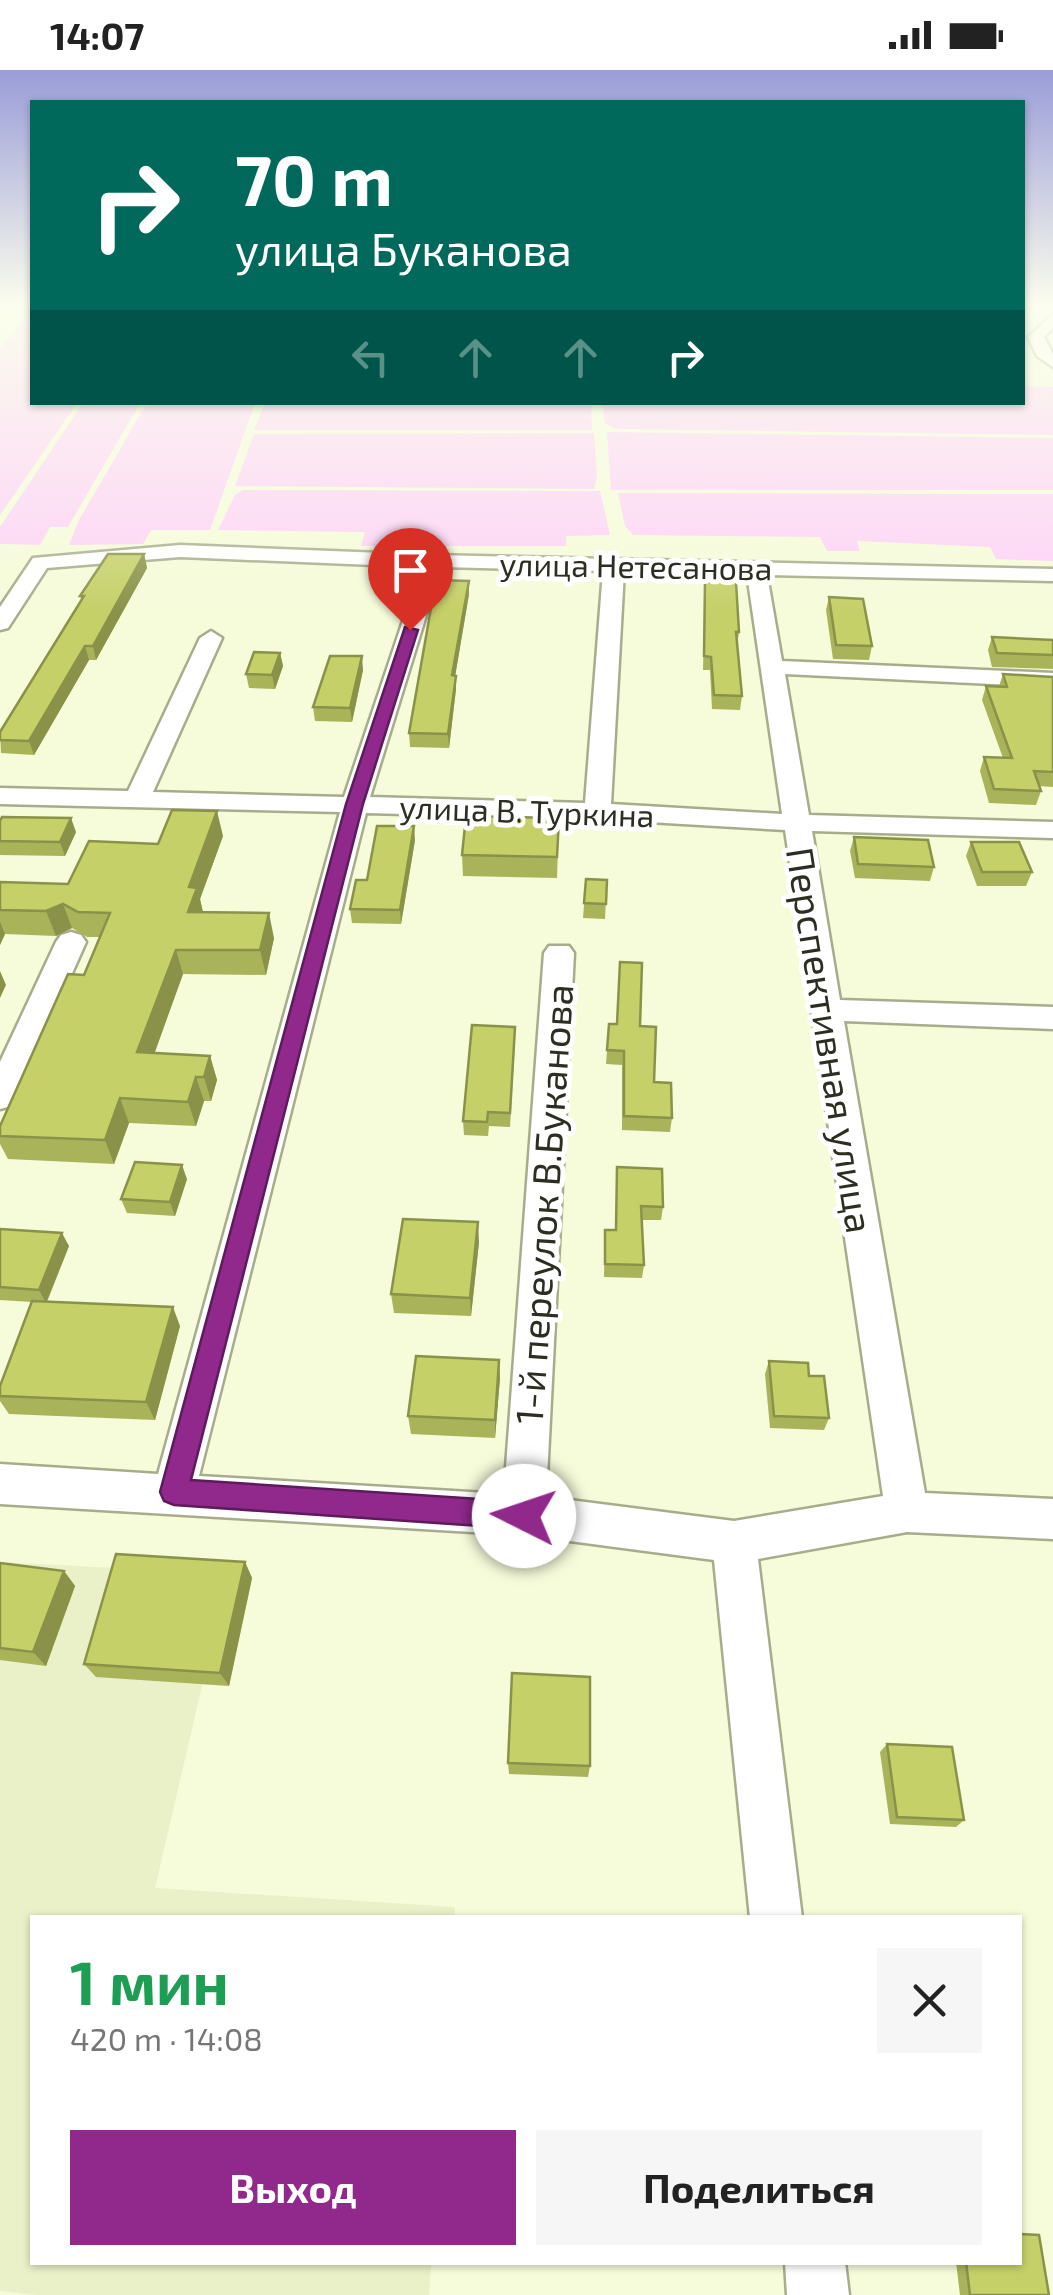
<!DOCTYPE html>
<html lang="ru">
<head>
<meta charset="utf-8">
<style>
	:root { --surface:#fff; --page:#f6f6f6; --text:#222; --muted:#767676; --accent:#91298d }
	body { margin:0; font-family:"Exo 2",sans-serif; background:var(--page); color:var(--text); height:100vh; display:flex; flex-direction:column; font-size:38px; white-space:nowrap }
	* { box-sizing:border-box; margin:0 }
	p { font-size:32px; color:var(--muted) }
	.icon { flex:none; width:55px; height:55px; fill:none; stroke:currentColor; stroke-width:2; stroke-linecap:round; stroke-linejoin:round }
	.map { position:relative; flex:1; overflow:hidden }
	.sheet { position:absolute; left:30px; top:1845px; width:992px; height:350px; display:flex; flex-direction:column; background:var(--surface); border-radius:0px; box-shadow:0 2px 8px #0004 }
	.sheet>* { flex:none }
	.guide { position:absolute; left:30px; top:30px; width:995px; height:305px; border-radius:0px; box-shadow:0 2px 8px #0004; background:#00695c; color:#fff; overflow:hidden }
	.pin { position:absolute; display:grid; place-items:center; width:85px; height:85px; color:#fff; margin:-102px -42px; border-radius:50% 50% 50% 0; rotate:-45deg; box-shadow:0 0 10px #0007 }
	.pin .icon { rotate:45deg }
	.me { position:absolute; width:110px; margin:-55px; rotate:274deg; stroke-linejoin:round; filter:drop-shadow(0 0 8px #0008) }
	.turn { display:flex; align-items:center; gap:35px; height:210px; padding:0 40px; font-size:45px }
	.turn .icon { width:130px; height:130px; stroke-width:2.5 }
	.turn b { display:block; font-size:70px; line-height:85px }
	.lanes { display:flex; align-items:center; height:95px; padding:0 40px; background:#0003; justify-content:center; gap:50px; direction:ltr }
	.lanes .off { opacity:.35 }
	.round { display:grid; place-items:center; flex:none; width:105px; height:105px; border-radius:0px; background:var(--page) }
	.head { display:flex; align-items:center; justify-content:space-between; height:170px; padding:0 40px }
	h1 { font-size:60px; font-weight:700; line-height:75px; color:#1e9e55 }
	.button { display:flex; gap:20px; margin-top:auto; padding:20px 40px }
	.button a { flex:1; height:115px; border-radius:0px; background:var(--accent); color:#fff; font-size:40px; font-weight:700; line-height:115px; text-align:center }
	.button a+a { background:var(--page); color:var(--text) }
	.status { display:flex; justify-content:space-between; align-items:center; height:70px; padding:0 50px; background:var(--surface); direction:ltr }
	.status svg { height:28px; fill:currentColor }
	.map>svg:first-child { display:block }
	.built { fill:#eaf0c8 }
	.green { fill:#fdd1f8 }
	.lines { fill:none; stroke-linecap:round; stroke-linejoin:round }
	.minor-casing { stroke:#a7ac8d; stroke-width:5 }
	.minor { fill:#fff; fill-rule:evenodd }
	.wall { fill:#a9b35a }
	.shaded-wall { fill:#8a924a }
	.building { fill:#c5d069; stroke:#8a924a; stroke-width:2.5 }
	.route { fill:#91298d; stroke:#5e1b5c; stroke-width:2.5 }
	.labels { text-anchor:middle; dominant-baseline:central; stroke-width:10; stroke-linejoin:round; paint-order:stroke }
	.far-street-label { font-size:32px; fill:#2c2e21; stroke:#fff }
	.street-label { font-size:38px; fill:#2c2e21; stroke:#fff }
</style>
</head>
<body>
<div class="status"><b>14:07</b><svg viewBox="0 0 49 12"><path d="M0 12V9h3v3zM5 12V6h3v6zM10 12V3h3v9zM15 12V0h3v12zM26 1h20v11H26zM47 4h2v5h-2z"/></svg></div>
<div class="map">
<svg width="1053" height="2225" viewBox="0 0 1053 2225">
	<rect width="100%" height="100%" fill="#f6fbda"/>
	<path class="built" d="M0,1492L228,1504L155,1818L455,1837L454,1848H32V2192L431,2193L429,2225H36L0,2221Z"/>
	<g class="green">
		<path d="M32,236V332L77,333L0,445V279L24,249L25,237Z"/>
		<path d="M1023,316L1053,317V365L617,359L605,353L602,333L1022,332Z"/>
		<path d="M591,332L592,360H254L265,333Z"/>
		<path d="M83,333H140L68,457H50L40,475L0,474V457Z"/>
		<path d="M147,333H255L210,460H151L143,474L69,475L79,450Z"/>
		<path d="M607,362L1053,368V420H611Z"/>
		<path d="M594,363L597,406L594,419L235,416L254,364Z"/>
		<path d="M243,420L600,421L610,465L566,466V476H361L365,462L218,460L235,425Z"/>
		<path d="M618,423L1053,424V491L996,489L990,477L857,471L860,481H827L820,467L633,465L625,456Z"/>
	</g>
	<g class="lines">
		<g class="minor-casing">
			<g id="minor">
				<path d="M1053,244V257L1044,267L1053,284V297L1037,286L1028,267Z"/>
				<path d="M180,475L433,485L1053,499V511L767,505L782,591L1053,603V617L785,604L809,745L1053,752V768L812,761L840,930L1053,937V959L844,951L925,1423L1053,1429V1469L907,1462L758,1489L802,1848H750L714,1490L524,1465L0,1434V1394L158,1404L340,742L0,734V718L128,721L200,568L211,561L222,568L153,722L344,727L421,497L180,487L47,498L8,558L0,560V537L33,488ZM441,497L603,501L585,733L370,727ZM624,501L747,504L782,744L611,734ZM366,743L597,749L785,760L883,1426L734,1451L546,1427L574,883L569,876H549L544,883L504,1424L199,1406Z"/>
				<path d="M71,862L81,865L86,872L17,1027L12,1036L0,1039V992L56,872L61,865Z"/>
				<path d="M785,2192H845L849,2225H787Z"/>
			</g>
		</g>
		<use href="#minor" class="minor"/>
	</g>
	<g class="wall">
		<path d="M144,484L147,498L96,590H89L34,685L1,683L0,662L82,531L80,526Z"/>
		<path d="M469,511V524L455,606L456,619L449,678L410,677L409,663Z"/>
		<path d="M705,511L739,562L737,576L742,626L740,640L712,639L710,600H703Z"/>
		<path d="M829,527L872,576L869,590L833,589L826,540Z"/>
		<path d="M992,567L1053,570V599L992,597L988,580Z"/>
		<path d="M280,583L283,596L275,619L249,618L246,604Z"/>
		<path d="M363,600L352,652L315,651L313,637Z"/>
		<path d="M1003,604L1053,607V717L1039,716L1041,721L1036,735L989,733L980,701L984,687L1003,688L982,630L986,616H999Z"/>
		<path d="M559,748L557,808L463,806L462,785Z"/>
		<path d="M0,751L76,762L65,786L0,785Z"/>
		<path d="M223,766L200,829L203,843L274,868L266,905L183,904L154,983L210,986L217,1010L211,1031H204L196,1056L129,1053L114,1094L8,1089L0,1074V1056L84,905L100,867H87L72,858L56,866L5,864L0,875V812L68,814L158,774Z"/>
		<path d="M854,767L934,797L930,811L855,808L850,781Z"/>
		<path d="M415,770L401,854L352,853L350,839L367,810Z"/>
		<path d="M971,772L1032,802L1026,816H977L966,786Z"/>
		<path d="M586,809L607,810L605,849L583,848Z"/>
		<path d="M609,954L640,956L654,1012L672,1048L670,1062L622,1060V995L606,994Z"/>
		<path d="M515,971L510,1057L489,1056L488,1066L464,1065L463,1051Z"/>
		<path d="M617,1097L663,1137L661,1150H642L644,1195L642,1208L604,1207L605,1160H615Z"/>
		<path d="M187,1109L175,1146L127,1143L121,1129Z"/>
		<path d="M0,1159L69,1176L47,1232L180,1256L155,1350L9,1344L0,1331V1316L32,1232L0,1230Z"/>
		<path d="M479,1172L471,1246L394,1243L391,1224Z"/>
		<path d="M499,1290L500,1308L495,1368L411,1364L408,1346Z"/>
		<path d="M769,1291L809,1306L829,1348L824,1360L770,1358L765,1304Z"/>
		<path d="M245,1492L252,1508L229,1616L96,1607L84,1594Z"/>
		<path d="M0,1493L64,1501L75,1516L46,1596L0,1590Z"/>
		<path d="M887,1674L964,1750L956,1757L890,1754L880,1682Z"/>
		<path d="M508,1693L590,1696L588,1707L509,1704Z"/>
		<path d="M1020,2163L1039,2165L1049,2225H960L956,2192H1020Z"/>
	</g>
	<g class="shaded-wall">
		<path d="M144,484L147,498L96,590L93,576Z"/>
		<path d="M469,511V524L453,619L452,605Z"/>
		<path d="M85,576L89,590L34,685L29,671Z"/>
		<path d="M280,583L283,596L275,619L272,605Z"/>
		<path d="M362,586L363,600L352,652L350,638Z"/>
		<path d="M456,606V619L449,678L448,664Z"/>
		<path d="M217,741L223,766L200,829L203,842H188L189,817Z"/>
		<path d="M71,748L76,762L65,786L60,772Z"/>
		<path d="M414,756L415,770L401,854L400,840Z"/>
		<path d="M63,834L72,858L56,866L46,841Z"/>
		<path d="M269,843L274,868L266,905L260,880Z"/>
		<path d="M0,852L5,864L0,875Z"/>
		<path d="M176,880L183,904L146,1007L137,982Z"/>
		<path d="M0,901L6,915L0,928Z"/>
		<path d="M210,986L217,1010L211,1031L204,1007Z"/>
		<path d="M196,1007L204,1031L196,1056L188,1032Z"/>
		<path d="M120,1028L129,1053L114,1094L105,1070Z"/>
		<path d="M182,1095L187,1109L175,1146L170,1132Z"/>
		<path d="M478,1152L479,1172L471,1246L470,1228Z"/>
		<path d="M62,1163L69,1176L46,1233L39,1220Z"/>
		<path d="M173,1237L180,1256L155,1350L146,1332Z"/>
		<path d="M499,1290L500,1308L495,1368V1350Z"/>
		<path d="M245,1492L252,1508L229,1616L220,1603Z"/>
		<path d="M64,1501L75,1516L46,1596L33,1582Z"/>
	</g>
	<g class="building">
		<path d="M108,484H144L93,576H85L29,671L0,670V662L84,526H80Z"/>
		<path d="M436,510L469,511L452,605L456,606L448,664L409,663Z"/>
		<path d="M705,511L736,512L739,562H736L742,626L714,625L711,587L704,586Z"/>
		<path d="M829,527L863,529L872,576L836,575Z"/>
		<path d="M992,567L1053,570V585L997,583Z"/>
		<path d="M254,582L280,583L272,605L246,604Z"/>
		<path d="M330,586H362L350,638L313,637Z"/>
		<path d="M1003,604L1053,607V702L1034,701L1041,721L994,719L984,687L1012,688L986,616L1007,617Z"/>
		<path d="M172,740L217,741L189,817L197,818L188,842L269,843L260,880H176L137,982L210,986L204,1007H196L188,1032L120,1028L105,1070L0,1066V1056L68,904L84,905L110,843L78,842L63,834L46,841L0,840V812L68,814L89,771L158,774Z"/>
		<path d="M466,746L559,748L557,787L462,785Z"/>
		<path d="M2,747L71,748L60,772L0,771V751Z"/>
		<path d="M377,756H414L400,840L350,839L356,810H367Z"/>
		<path d="M854,767L928,770L934,797L858,794Z"/>
		<path d="M971,772H1019L1032,802H982Z"/>
		<path d="M586,809L607,810L606,834L584,833Z"/>
		<path d="M620,892L642,893L640,956L656,957L654,1012L671,1013L672,1048L624,1046V981L607,980L609,954H617Z"/>
		<path d="M472,955L515,957L510,1043L488,1042L487,1052L463,1051Z"/>
		<path d="M135,1092L182,1095L170,1132L121,1129Z"/>
		<path d="M617,1097L662,1099L663,1137L641,1136L644,1195L605,1194V1160H616Z"/>
		<path d="M403,1149L478,1152L470,1228L391,1224Z"/>
		<path d="M0,1159L62,1163L39,1220L0,1217Z"/>
		<path d="M32,1231L173,1237L146,1332L0,1326V1316Z"/>
		<path d="M416,1286L499,1290L495,1350L408,1346Z"/>
		<path d="M769,1291L808,1293L809,1306H824L829,1348L774,1346Z"/>
		<path d="M116,1484L245,1492L220,1603L84,1594Z"/>
		<path d="M0,1493L64,1501L33,1582L0,1578Z"/>
		<path d="M512,1603L590,1607V1696L508,1693Z"/>
		<path d="M887,1674L952,1677L964,1750L897,1747Z"/>
		<path d="M1020,2164L1039,2165L1049,2225H970L966,2192H1020Z"/>
	</g>
	<linearGradient id="sky" x2="0" y2="1"><stop stop-color="#9a9dd8"/><stop offset="0.43" stop-color="#fbfdee"/><stop offset="1" stop-color="#fbfdee" stop-opacity="0"/></linearGradient>
	<rect width="1053" height="543" fill="url(#sky)"/>
	<path class="route" d="M405,557L418,560L363,734L191,1410L524,1432L534,1436L538,1446L534,1455L524,1459L174,1435L164,1431L160,1422L346,734Z"/>
	<g class="labels">
		<g class="far-street-label">
			<text transform="translate(636 495) rotate(1)">улица Нетесанова</text>
			<text transform="translate(527 740) rotate(2)">улица В. Туркина</text>
		</g>
		<g class="street-label">
			<text transform="translate(831 970) rotate(81)">Перспективная улица</text>
			<text transform="translate(543 1134) rotate(-86)">1-й переулок В.Буканова</text>
		</g>
	</g>
</svg>
<div class="pin" style="left:410px;top:560px;background:#d93025"><svg class="icon" aria-label="arrive" viewBox="0 0 24 24"><path d="M6 21V4h12l-3 4 3 4H6"/></svg></div>
<svg class="me" style="left:524px;top:1446px" viewBox="-20 -20 40 40"><circle r="19" fill="#fff"/><path d="M0-13L10 11 0 6-10 11z" fill="#91298d"/></svg>
<div class="guide">
<div class="turn"><svg class="icon" aria-label="right" viewBox="0 0 24 24"><path d="M7 20v-9h11M14 6l5 5-5 5"/></svg><div><b>70 m</b>улица Буканова</div></div>
<div class="lanes"><svg class="icon off" aria-label="left" viewBox="0 0 24 24"><path d="M17 20v-9H6M10 6l-5 5 5 5"/></svg><svg class="icon off" aria-label="ahead" viewBox="0 0 24 24"><path d="M12 20V5M6 11l6-6 6 6"/></svg><svg class="icon off" aria-label="ahead" viewBox="0 0 24 24"><path d="M12 20V5M6 11l6-6 6 6"/></svg><svg class="icon" aria-label="right" viewBox="0 0 24 24"><path d="M7 20v-9h11M14 6l5 5-5 5"/></svg></div>
</div>
<section class="sheet">
<div class="head"><div><h1>1 мин</h1><p>420 m · 14:08</p></div><a class="round"><svg class="icon" aria-label="close" viewBox="0 0 24 24"><path d="M6 6l12 12M18 6L6 18"/></svg></a></div>
<div class="button"><a>Выход</a><a>Поделиться</a></div>
</section>
</div>
</body>
</html>
